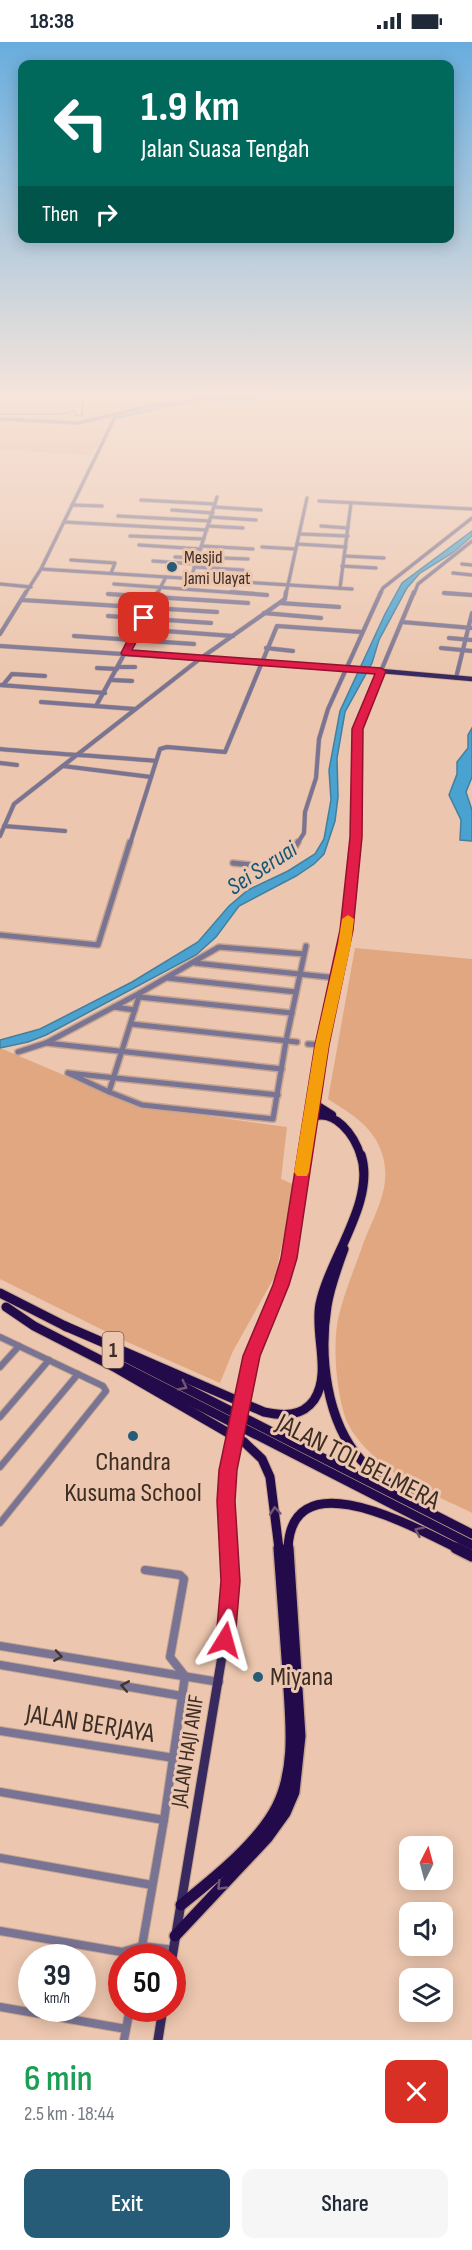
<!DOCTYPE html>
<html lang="en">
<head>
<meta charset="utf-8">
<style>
	:root { --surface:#fff; --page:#f6f6f7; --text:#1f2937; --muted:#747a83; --accent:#265c78 }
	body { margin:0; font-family:"Sofia Sans Condensed",sans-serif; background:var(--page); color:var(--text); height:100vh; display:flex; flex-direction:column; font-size:22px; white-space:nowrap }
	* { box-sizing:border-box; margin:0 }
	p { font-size:20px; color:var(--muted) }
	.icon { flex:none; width:33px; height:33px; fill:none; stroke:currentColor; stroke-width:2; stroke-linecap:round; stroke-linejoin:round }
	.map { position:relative; height:1998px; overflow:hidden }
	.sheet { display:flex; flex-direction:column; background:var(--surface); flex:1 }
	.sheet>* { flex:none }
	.top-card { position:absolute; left:18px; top:18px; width:436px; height:183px; border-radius:12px; box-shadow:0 3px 15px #0003; background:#00695c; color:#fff; overflow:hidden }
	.needle { width:39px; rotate:6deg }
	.tools { position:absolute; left:399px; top:1794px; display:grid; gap:12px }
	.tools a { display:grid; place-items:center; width:54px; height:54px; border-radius:12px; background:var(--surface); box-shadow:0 3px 15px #0003; font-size:30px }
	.speed { position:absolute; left:18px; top:1902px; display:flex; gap:12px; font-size:30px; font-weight:700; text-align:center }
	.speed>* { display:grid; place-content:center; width:78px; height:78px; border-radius:50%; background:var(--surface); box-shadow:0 3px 15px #0003; line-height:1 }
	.speed small { font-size:15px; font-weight:400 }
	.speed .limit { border:9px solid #d22; background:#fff; color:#111 }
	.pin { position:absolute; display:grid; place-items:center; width:51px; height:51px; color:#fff; margin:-26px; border-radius:12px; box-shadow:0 3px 9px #0006 }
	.me { position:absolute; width:66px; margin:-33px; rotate:8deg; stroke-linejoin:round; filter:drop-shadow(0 0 4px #0008) }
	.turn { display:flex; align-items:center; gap:21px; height:126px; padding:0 24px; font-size:27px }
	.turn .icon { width:78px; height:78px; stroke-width:2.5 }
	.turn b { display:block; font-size:42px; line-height:51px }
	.then { display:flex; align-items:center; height:57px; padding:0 24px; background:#0003; gap:12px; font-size:22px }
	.round { display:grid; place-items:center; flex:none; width:63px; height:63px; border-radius:12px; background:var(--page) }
	.head { display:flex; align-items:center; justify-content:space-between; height:102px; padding:0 24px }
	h1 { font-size:36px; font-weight:600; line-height:45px; color:#1e9e55 }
	.action { display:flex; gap:12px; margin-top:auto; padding:12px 24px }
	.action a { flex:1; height:69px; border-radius:12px; background:var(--accent); color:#fff; font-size:24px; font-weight:600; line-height:69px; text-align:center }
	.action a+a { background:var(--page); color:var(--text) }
	.status { display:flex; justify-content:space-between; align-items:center; height:42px; padding:0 30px; background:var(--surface); direction:ltr }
	.status svg { height:16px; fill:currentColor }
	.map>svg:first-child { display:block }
	.built { fill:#e5b89c }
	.green { fill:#e1a781 }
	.water { fill:#49a2d0; stroke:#457f9d; stroke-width:1.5 }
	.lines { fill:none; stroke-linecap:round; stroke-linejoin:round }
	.stream { stroke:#457f9d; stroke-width:1.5 }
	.canal { stroke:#49a2d0; stroke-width:3 }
	.minor-far4-casing { stroke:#c6a590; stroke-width:4.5 }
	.minor-far3-casing { stroke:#c6a590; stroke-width:5 }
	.minor-far2-casing { stroke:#c6a590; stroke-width:8 }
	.minor-far1-casing { stroke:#c6a590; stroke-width:8 }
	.minor-casing { stroke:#c6a590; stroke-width:10 }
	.major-far3-casing { stroke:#c6a590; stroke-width:6 }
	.major-far2-casing { stroke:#c6a590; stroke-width:8 }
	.major-far1-casing { stroke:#c6a590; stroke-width:10 }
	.major-casing { stroke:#c6a590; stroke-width:11 }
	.highway-far2-casing { stroke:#c6a590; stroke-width:10 }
	.highway-far1-casing { stroke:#c6a590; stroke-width:11 }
	.highway-casing { stroke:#c6a590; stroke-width:14 }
	.minor-far4 { stroke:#7a7494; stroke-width:3 }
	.minor-far3 { stroke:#7a7494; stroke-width:4 }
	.minor-far2 { stroke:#7a7494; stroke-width:5 }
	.minor-far1 { stroke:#7a7494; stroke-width:6 }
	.minor { stroke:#7a7494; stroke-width:8 }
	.major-far3 { stroke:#38295f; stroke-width:4.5 }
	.major-far2 { stroke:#38295f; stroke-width:6 }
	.major-far1 { stroke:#38295f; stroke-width:8 }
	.major { stroke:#38295f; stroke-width:9 }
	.highway-far2 { stroke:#230b4b; stroke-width:8 }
	.highway-far1 { stroke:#230b4b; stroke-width:9 }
	.highway { stroke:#230b4b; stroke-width:11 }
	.major-bridge-casing { stroke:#c6a590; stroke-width:10; stroke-linecap:butt }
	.major-bridge { stroke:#38295f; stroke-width:8 }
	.oneway { stroke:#735673 }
	.oneway2 { stroke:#433530 }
	.route { fill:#e11d48; stroke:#92132f; stroke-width:1.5 }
	.slow { fill:#f59e0b }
	.poi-dot { fill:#265c78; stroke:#ecc6ae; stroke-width:2 }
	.labels { text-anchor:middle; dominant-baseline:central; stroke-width:6; stroke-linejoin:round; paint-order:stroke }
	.far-poi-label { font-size:18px; fill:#3d2e25; stroke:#ecc6ae; text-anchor:start }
	.shield { fill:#ecc6ae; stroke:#725c4e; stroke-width:1.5 }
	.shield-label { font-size:21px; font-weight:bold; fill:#3d2e25 }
	.street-label { font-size:22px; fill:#3d2e25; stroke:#ecc6ae }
	.water-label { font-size:24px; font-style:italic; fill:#125777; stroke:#ecc6ae }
	.near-poi-label { font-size:27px; fill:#3d2e25; stroke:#ecc6ae }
	.near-street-label { font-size:27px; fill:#3d2e25; stroke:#ecc6ae }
</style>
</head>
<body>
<div class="status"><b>18:38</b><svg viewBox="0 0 49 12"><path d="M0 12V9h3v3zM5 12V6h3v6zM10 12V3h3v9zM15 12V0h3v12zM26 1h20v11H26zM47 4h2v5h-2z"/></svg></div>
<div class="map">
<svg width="472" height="1998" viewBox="0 0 472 1998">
	<rect width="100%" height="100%" fill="#ecc6ae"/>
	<path class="built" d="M0,352H276L274,355L262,360L234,359L176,364L112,378L91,413L0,408Z"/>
	<g class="green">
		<path d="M355,906L472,917V1471C445,1457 406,1443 384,1423C371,1412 356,1398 348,1382C337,1357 333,1310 337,1283C341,1259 354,1228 362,1205C376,1167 398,1138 376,1098C364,1078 346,1069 328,1057Z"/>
		<path d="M0,1006L137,1064L287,1085L281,1137L295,1143L275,1234L233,1309L220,1341L125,1299L0,1237Z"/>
	</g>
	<g class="water">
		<path d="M472,489V494L454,510L420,531L407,546L379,598L372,621L345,670L337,716L338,755L335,779L324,812L314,822L296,834L239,864L216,895L196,913L46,993L28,1000L0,1006V998L40,987L132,940L198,900L229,864L248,848L288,829L315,812L324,797L331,758L329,728L340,669L385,572L402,541Z"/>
		<path d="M472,686V735L466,750L472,768V799L460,798L461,778L449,753L457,732V720L468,706V693Z"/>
	</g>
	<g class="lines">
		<path class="stream" d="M0,372H63L74,369L75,373L82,374L83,352"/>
		<path class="canal" d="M117,376C146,369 175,361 205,358C225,356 255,361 271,352"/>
		<g class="minor-far4-casing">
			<g id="minor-far4">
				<path d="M239,352L251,355L266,352"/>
				<path d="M0,377L78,381L154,363L241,353"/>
				<path d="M141,458L215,462"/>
				<path d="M319,459L472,467"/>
				<path d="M72,463L102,464"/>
				<path d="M214,465L261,468"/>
				<path d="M172,468L213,471"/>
				<path d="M118,474L210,479"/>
				<path d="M211,475L256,478"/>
				<path d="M64,480L207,488"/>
				<path d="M208,484L243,486"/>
				<path d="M321,484L348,486"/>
				<path d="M300,492L348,494"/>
				<path d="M130,494L204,497"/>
				<path d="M297,502L346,505"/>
				<path d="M139,503L201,507"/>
				<path d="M202,504L253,507"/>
				<path d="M262,505L296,507"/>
				<path d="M344,514L384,516"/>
				<path d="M175,515L198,516"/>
				<path d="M198,515L248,517"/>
				<path d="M71,518L115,521L111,531"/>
				<path d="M153,519L196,522"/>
				<path d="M462,522L472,523"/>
				<path d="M342,524L376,526"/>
				<path d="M194,525L243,528"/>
				<path d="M41,527L352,547"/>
				<path d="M453,531L472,533"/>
				<path d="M191,536L217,455"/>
				<path d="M0,542L31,545"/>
				<path d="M114,542L252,552"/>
				<path d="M340,546L351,461"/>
				<path d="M444,551L457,552"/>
				<path d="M25,552L41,527L116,373"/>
				<path d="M157,552L166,535"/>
				<path d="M286,552L307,456"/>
				<path d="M380,552L383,546L472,476"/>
				<path d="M414,552L418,542L472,499"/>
			</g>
		</g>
		<g class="minor-far3-casing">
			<g id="minor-far3">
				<path d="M231,550L267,553"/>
				<path d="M444,551L472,553"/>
				<path d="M108,552L248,561"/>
				<path d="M22,558L217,570"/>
				<path d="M280,561L339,565"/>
				<path d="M264,571L321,576"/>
				<path d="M108,574L211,581"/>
				<path d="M402,580L472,586"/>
				<path d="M138,587L233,594"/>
				<path d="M0,592L26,550"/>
				<path d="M74,594L194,602"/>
				<path d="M449,596L472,598"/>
				<path d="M0,604L381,629L414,550"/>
				<path d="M266,606L293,609"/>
				<path d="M441,606L472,609"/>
				<path d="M119,625H135"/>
				<path d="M97,626L117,627"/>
				<path d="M456,636L472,571"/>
				<path d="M112,638L132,639"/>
				<path d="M0,643L105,651"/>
				<path d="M3,643L12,632L45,634"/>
				<path d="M41,660L135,667"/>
				<path d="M96,664L158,550"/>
				<path d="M0,707C52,712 104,714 156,719"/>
				<path d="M0,721L17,723"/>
				<path d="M63,724L151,735"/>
				<path d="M4,784L65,789"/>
				<path d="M0,794L14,762L201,616L285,557L286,550"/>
				<path d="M130,802L160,707L167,705L225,710L277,584L362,590"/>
				<path d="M297,802L304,791L305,770L316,736L319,697L328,667L381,550"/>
			</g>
		</g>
		<g class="minor-far2-casing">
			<g id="minor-far2">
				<path d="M233,821L270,825"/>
				<path d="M265,828L292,810L298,800"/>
				<path d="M0,893L98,903L130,800"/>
				<path d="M304,912L219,905L140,951L109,1050L142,1063L273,1077L286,999L306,904"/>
				<path d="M195,921L337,936"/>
				<path d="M168,936L296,950"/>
				<path d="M139,955L292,971"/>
				<path d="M114,965L135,968"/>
				<path d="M131,982L297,1000"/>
				<path d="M46,1001L282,1027"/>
				<path d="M308,1002L322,1003"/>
				<path d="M18,1010L46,1001L140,951"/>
				<path d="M68,1031L278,1053"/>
				<path d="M68,1031L109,1050"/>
			</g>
		</g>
		<g class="minor-far1-casing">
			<g id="minor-far1">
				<path d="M0,1295L103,1344L106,1349L0,1481"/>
				<path d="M0,1325L19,1304"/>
				<path d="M0,1375L49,1318"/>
				<path d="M0,1425L78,1332"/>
			</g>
		</g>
		<g class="minor-casing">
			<g id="minor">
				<path d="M0,1604L219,1640"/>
				<path d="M0,1623L182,1654"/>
				<path d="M0,1689L174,1716"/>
				<path d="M0,1750L164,1778"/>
				<path d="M0,1816L152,1843"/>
				<path d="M0,1889L122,1910L142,1904L173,1908"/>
				<path d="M140,1916L164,1778L185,1634L170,1615L184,1537L180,1533L145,1528"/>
				<path d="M0,1965L126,1987"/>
				<path d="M124,1998L130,1966"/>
			</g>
		</g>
		<g class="major-far3-casing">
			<path id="major-far3" d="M355,802L357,692L381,629L472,637"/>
		</g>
		<g class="major-far2-casing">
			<path id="major-far2" d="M304,1115L322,1003L345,902L355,800"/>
		</g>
		<g class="major-far1-casing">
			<g id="major-far1">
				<path d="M242,1353L252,1314L286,1230L304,1113"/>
				<path d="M229,1507L226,1443L233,1399"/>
			</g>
		</g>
		<g class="major-casing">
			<g id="major">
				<path d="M172,1916L229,1572L231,1539L229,1506"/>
				<path d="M158,1998L163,1966"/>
			</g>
		</g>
		<g class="highway-far2-casing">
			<g id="highway-far2">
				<path d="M313,1061L332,1073"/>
				<path d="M310,1076C335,1065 355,1094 361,1115"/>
			</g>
		</g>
		<g class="highway-far1-casing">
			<g id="highway-far1">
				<path d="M344,1207C337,1226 330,1245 327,1264C319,1314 326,1379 361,1418C376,1434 395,1445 413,1456"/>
				<path d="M0,1251L67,1285"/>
				<path d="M6,1265L34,1284L116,1326L244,1400L262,1417L270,1435L279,1507"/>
				<path d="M65,1284L264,1370C283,1374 302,1375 314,1358C332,1331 314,1292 320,1262C329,1217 376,1159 361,1113"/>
				<path d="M115,1310L472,1492"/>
				<path d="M116,1321L472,1503"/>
				<path d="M288,1507C291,1415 417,1487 459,1507"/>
			</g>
		</g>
		<g class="highway-casing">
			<g id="highway">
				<path d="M456,1506L472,1514"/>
				<path d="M181,1863C213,1837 258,1802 277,1765C298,1724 290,1674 288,1630C285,1588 282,1547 279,1506"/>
				<path d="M175,1894L267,1796L285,1771L294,1750L300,1694L288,1506"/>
			</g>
		</g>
		<use href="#minor-far4" class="minor-far4"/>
		<use href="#minor-far3" class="minor-far3"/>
		<use href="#minor-far2" class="minor-far2"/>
		<use href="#minor-far1" class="minor-far1"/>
		<use href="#minor" class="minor"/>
		<use href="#major-far3" class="major-far3"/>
		<use href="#major-far2" class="major-far2"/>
		<use href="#major-far1" class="major-far1"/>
		<use href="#major" class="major"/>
		<use href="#highway-far2" class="highway-far2"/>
		<use href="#highway-far1" class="highway-far1"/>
		<use href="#highway" class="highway"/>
		<g class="major-bridge-casing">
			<path id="major-bridge" d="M233,1399L242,1353"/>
		</g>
		<use href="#major-bridge" class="major-bridge"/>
	</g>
	<defs><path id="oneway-chevron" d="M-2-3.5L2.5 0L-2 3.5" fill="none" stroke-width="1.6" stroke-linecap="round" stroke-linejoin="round" transform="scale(1.5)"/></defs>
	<g class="oneway">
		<use href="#oneway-chevron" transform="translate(183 1344) rotate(27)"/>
		<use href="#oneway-chevron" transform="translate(275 1469) rotate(-95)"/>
		<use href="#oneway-chevron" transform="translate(419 1489) rotate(-155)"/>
		<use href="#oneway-chevron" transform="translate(221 1844) rotate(134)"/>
	</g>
	<g class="oneway2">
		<use href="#oneway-chevron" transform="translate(58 1614) rotate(9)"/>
		<use href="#oneway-chevron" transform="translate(125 1644) rotate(-170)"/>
	</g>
	<linearGradient id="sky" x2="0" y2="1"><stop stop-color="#68adde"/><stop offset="0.56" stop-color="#f6e5db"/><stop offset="1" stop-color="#f6e5db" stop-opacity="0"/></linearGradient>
	<rect width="472" height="631" fill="url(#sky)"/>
	<path class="route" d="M144,573L149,576L132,608L381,626L386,629L363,687L362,795L353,888L329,1003L297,1216L289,1243L260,1314L237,1428L235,1459L240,1539L235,1598L232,1605L225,1608L219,1605L216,1598L221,1539L217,1459L219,1428L243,1314L273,1243L281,1216L315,1003L340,888L350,795L352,687L375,632L122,613L121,611L139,576Z"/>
	<path class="slow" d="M348,873L354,877L351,902L329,1003L309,1130L307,1134H297L294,1130L315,1003L338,902L342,877Z"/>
	<g class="poi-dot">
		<circle cx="172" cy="525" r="6"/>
		<circle cx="133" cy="1394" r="6"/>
		<circle cx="258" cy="1635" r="6"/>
	</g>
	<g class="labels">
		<g class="far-poi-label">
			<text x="184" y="515">Mesjid<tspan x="184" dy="21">Jami Ulayat</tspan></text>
		</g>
		<rect class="shield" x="102.5" y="1290" width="21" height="36" rx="4.5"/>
		<g class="shield-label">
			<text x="113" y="1308">1</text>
		</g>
		<g class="street-label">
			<text transform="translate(188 1709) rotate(-81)">JALAN HAJI ANIF</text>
		</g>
		<g class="water-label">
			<text transform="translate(262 826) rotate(-33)">Sei Seruai</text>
		</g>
		<g class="near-poi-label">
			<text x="133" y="1420">Chandra<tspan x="133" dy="31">Kusuma School</tspan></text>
			<text x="270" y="1635" text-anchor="start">Miyana</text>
		</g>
		<g class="near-street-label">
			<text transform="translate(358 1420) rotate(27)">JALAN TOL BELMERA</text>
			<text transform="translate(90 1682) rotate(9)">JALAN BERJAYA</text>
		</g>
	</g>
</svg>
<div class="tools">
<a><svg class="needle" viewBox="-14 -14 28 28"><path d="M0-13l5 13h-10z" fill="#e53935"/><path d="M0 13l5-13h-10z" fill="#747a83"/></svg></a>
<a><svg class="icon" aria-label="sound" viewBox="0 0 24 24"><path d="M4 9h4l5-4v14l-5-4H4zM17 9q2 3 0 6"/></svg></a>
<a><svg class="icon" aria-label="layers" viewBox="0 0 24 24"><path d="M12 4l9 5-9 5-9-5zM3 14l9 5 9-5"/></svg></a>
</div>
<div class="speed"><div>39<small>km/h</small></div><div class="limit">50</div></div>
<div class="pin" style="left:144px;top:576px;background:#d93025"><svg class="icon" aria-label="arrive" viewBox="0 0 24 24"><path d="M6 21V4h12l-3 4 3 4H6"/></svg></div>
<svg class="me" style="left:225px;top:1598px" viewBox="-20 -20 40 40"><path d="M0-17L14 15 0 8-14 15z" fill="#e11d48" stroke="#fff" stroke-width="4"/></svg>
<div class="top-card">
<div class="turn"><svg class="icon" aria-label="left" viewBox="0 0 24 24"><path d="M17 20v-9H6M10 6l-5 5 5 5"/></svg><div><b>1.9 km</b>Jalan Suasa Tengah</div></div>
<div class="then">Then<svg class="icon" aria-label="right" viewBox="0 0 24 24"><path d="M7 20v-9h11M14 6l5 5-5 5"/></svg></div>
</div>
</div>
<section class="sheet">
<div class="head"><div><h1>6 min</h1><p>2.5 km · 18:44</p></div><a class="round" style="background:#d93025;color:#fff"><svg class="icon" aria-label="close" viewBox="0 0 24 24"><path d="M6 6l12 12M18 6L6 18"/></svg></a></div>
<div class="action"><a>Exit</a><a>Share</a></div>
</section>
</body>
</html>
